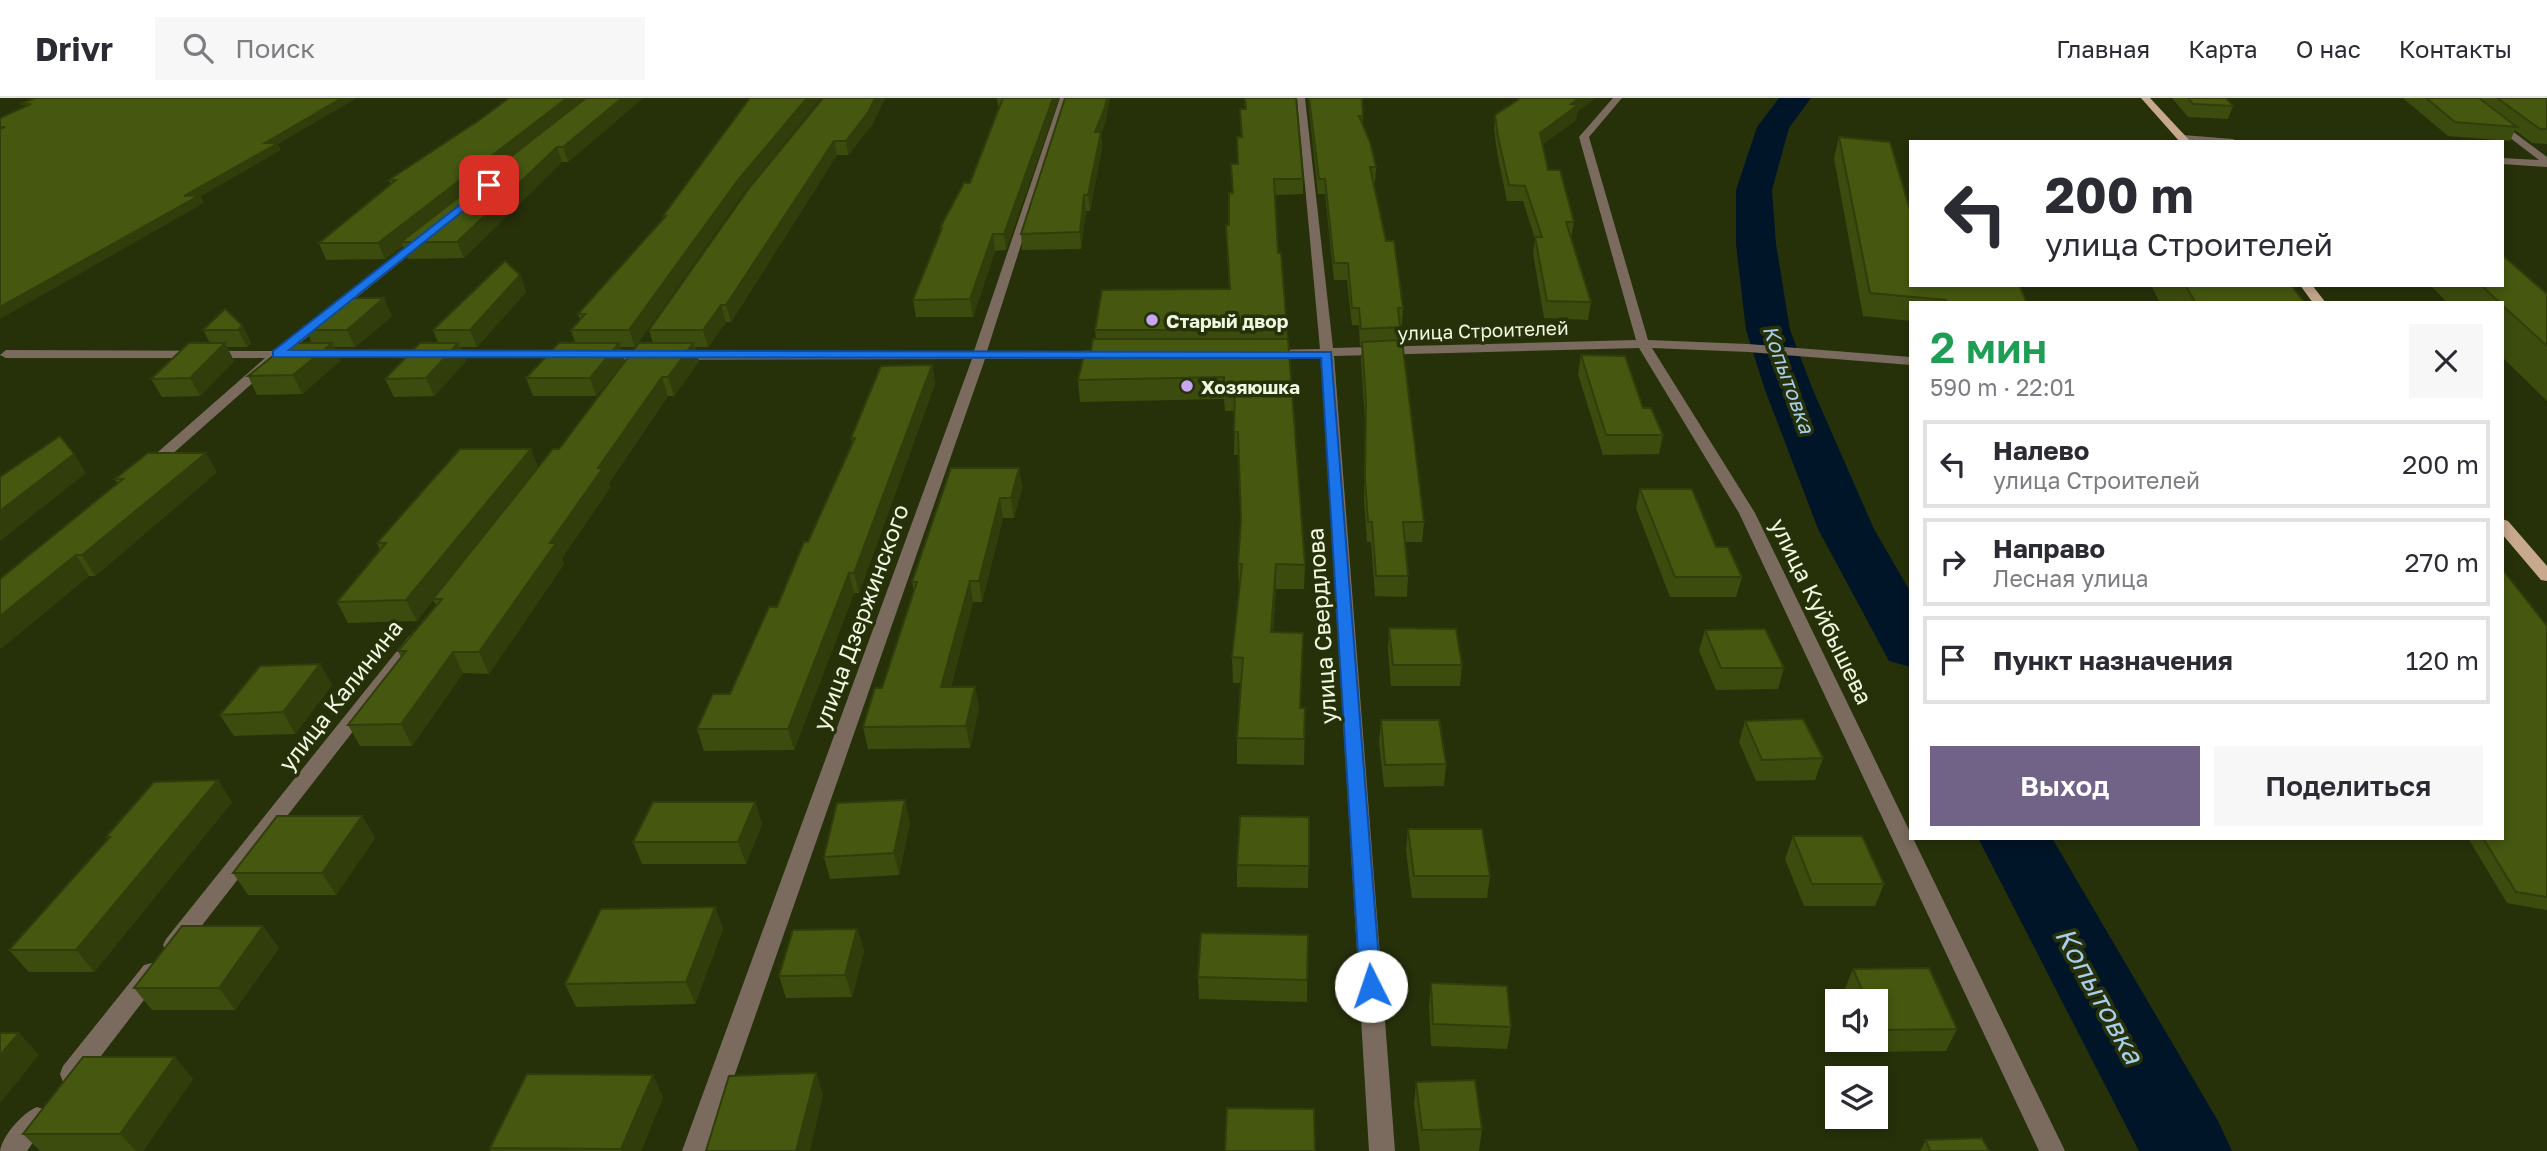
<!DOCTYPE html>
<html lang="ru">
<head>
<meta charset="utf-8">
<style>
	:root { --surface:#fff; --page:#f7f7f7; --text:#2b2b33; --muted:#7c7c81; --line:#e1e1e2; --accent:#716288 }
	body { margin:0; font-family:"Golos Text",sans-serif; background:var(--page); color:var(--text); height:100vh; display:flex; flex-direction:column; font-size:26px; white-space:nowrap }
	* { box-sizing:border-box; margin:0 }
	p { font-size:23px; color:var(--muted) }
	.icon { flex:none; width:38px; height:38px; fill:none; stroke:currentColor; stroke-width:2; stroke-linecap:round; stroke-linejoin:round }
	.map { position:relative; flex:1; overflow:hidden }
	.details { position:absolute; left:1909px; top:203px; width:595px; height:539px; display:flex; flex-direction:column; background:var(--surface); border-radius:0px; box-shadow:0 4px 10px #0003 }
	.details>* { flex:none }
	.hud { position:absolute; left:1909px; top:42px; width:595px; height:147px; border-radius:0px; box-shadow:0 4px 10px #0003; background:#fff; color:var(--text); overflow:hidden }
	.tools { position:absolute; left:1825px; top:891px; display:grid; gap:14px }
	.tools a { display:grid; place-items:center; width:63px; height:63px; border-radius:0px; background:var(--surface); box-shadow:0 4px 10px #0003; font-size:35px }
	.pin { position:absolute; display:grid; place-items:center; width:60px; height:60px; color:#fff; margin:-30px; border-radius:14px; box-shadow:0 4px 10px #0006 }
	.me { position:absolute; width:77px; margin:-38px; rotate:356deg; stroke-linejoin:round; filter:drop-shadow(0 0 5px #0008) }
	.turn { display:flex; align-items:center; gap:24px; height:147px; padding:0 21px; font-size:32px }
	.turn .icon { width:91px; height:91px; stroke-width:2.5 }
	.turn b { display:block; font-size:49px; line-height:60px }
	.round { display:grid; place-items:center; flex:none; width:74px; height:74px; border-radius:0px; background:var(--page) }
	.overview { display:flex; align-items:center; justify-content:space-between; height:119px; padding:0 21px }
	h1 { font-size:42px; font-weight:600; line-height:52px; color:#1e9e55 }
	.button { display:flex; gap:14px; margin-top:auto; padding:14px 21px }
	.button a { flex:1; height:80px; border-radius:0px; background:var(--accent); color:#fff; font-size:28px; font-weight:600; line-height:80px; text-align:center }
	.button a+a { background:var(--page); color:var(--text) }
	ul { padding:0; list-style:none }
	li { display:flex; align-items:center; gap:21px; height:88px; margin:0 14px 10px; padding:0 7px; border:4px solid var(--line); border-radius:0px }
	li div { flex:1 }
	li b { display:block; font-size:26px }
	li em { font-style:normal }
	header { display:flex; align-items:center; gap:42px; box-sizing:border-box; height:98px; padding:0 35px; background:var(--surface); border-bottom:2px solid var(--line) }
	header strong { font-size:33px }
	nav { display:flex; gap:38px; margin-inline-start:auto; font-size:24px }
	.search { width:490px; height:63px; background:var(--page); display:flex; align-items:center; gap:18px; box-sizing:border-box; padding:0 24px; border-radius:0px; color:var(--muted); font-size:26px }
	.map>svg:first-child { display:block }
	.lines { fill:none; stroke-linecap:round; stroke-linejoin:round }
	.river { fill:#001527; fill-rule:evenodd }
	.minor { fill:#7a6b5e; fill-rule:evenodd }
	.major { fill:#c8a98e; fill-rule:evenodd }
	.wall { fill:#3c4c0e }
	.shaded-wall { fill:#313e0b }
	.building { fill:#465810; stroke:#313e0b; stroke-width:2 }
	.route { fill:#1a73e8; stroke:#114b97; stroke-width:2 }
	.poi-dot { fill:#c6a6f0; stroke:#26310a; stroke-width:2.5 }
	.labels { text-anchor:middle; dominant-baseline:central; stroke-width:7; stroke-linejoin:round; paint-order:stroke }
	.far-poi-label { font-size:19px; font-weight:bold; fill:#eff8e1; stroke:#26310a; text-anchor:start }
	.far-street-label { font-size:19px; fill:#eff8e1; stroke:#26310a }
	.far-water-label { font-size:21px; font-style:italic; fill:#a8ceee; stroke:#26310a }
	.street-label { font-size:23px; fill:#eff8e1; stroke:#26310a }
	.near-water-label { font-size:28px; font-style:italic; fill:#a8ceee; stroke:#26310a }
</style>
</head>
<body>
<header>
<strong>Drivr</strong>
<div class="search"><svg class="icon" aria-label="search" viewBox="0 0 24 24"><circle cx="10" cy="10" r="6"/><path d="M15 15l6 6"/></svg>Поиск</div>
<nav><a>Главная</a><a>Карта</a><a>О нас</a><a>Контакты</a></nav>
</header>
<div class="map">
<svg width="2547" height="1053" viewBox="0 0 2547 1053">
	<rect width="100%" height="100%" fill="#26310a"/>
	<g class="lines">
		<g class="river">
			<path d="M1779,0H1811L1789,30L1772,92L1776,146L1790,232L1813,292L1874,431L1911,495V569L1889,563L1818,431L1765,292L1746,232L1736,146V92L1757,29Z"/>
			<path d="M1978,740H2052L2218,1023L2232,1053H2139Z"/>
		</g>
		<g class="minor">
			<path d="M1060,0H1068L987,253H1105L1112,257L1105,261H985L708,1053H682L972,261L601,262L594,258L601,254L974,253Z"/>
			<path d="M1297,0H1305L1333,250L1636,242L1579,39L1613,0H1622L1589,39L1648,242L1748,246L1911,259V267L1748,254L1652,250L1755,415L2065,1053H2039L1739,415L1639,250L1334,258L1395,1053H1369L1321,258L1266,260L1259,256L1266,252L1320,251Z"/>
			<path d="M2458,0H2468L2547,59V69L2502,66V60L2539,62Z"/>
			<path d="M2183,37L2233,41L2238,44L2180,42V38Z"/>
			<path d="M424,137L430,140L428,142L290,253H570L577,257L575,260H281L152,374H142L140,371L142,368L265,260H6L0,257L6,252L274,253Z"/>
			<path d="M415,536L424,542L421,546L182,853L174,856L166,853L163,847L166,841L409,538Z"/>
			<path d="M152,865L160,867L164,874L160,881L81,984L72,987L63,984L60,976L63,968L144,867Z"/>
			<path d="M37,1009L46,1012L50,1020L27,1053H0C2,1038 23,1014 37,1009Z"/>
		</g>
		<g class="major">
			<path d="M2141,0H2150L2191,44H2180Z"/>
			<path d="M2300,187H2312L2326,205H2313Z"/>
			<path d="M2502,421L2508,423L2547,468V483L2541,482L2502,436Z"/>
		</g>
	</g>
	<g class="wall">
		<path d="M509,0H643L568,64H562L464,160L408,161L403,148L385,161L326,162L319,145L391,86L389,82L481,21Z"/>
		<path d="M823,0H885L872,27L848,57H837L731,224H726L708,249H695L699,263L674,298H668L609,385L610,390L562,460L564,466L489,576L463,575L412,648H360L348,627L401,559L398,553L436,507L433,502L417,523L348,525L337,504L380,452L377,445L531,351L538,370L559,351L653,245L649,232Z"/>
		<path d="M997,0H1059L1006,152L995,153L973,219H916L913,202L941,134L940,130L970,85L1000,8H998Z"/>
		<path d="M1244,0H1296L1303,81V96L1275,97L1278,155L1287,232L1305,467L1304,491H1276L1273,534L1303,535L1300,610H1305L1304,667L1237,666V640L1241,585H1233L1232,559L1239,491L1238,466L1241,426L1238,357H1234L1235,313H1225L1224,301L1080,304L1078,282L1096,241L1095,232L1229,191L1226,127H1229L1233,95L1231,66H1238L1241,39L1240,11H1245Z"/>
		<path d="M1308,0H1362L1363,28L1376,69L1375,84H1373L1386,143L1403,210L1402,227H1400V243L1424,424L1422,444H1405L1408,478L1407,499L1375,498L1371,444H1367L1364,402L1365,323L1361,262L1362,248H1360L1359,227H1352L1347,182H1334L1325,96H1318Z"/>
		<path d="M1521,0H1595L1577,14L1576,22L1543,46L1548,72L1574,124L1571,140L1591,204L1588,222L1544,220L1533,155L1535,141L1523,103H1507L1497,54L1494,31L1495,17Z"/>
		<path d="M2172,0H2226L2233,8L2228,21L2188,19Z"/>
		<path d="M2403,0H2547V46L2532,45L2515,32L2510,43L2448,38Z"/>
		<path d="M1106,23L1101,36L1102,49L1090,113H1086L1081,151L1022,152L1021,136Z"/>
		<path d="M1839,39L1910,112L2027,205H1911V223L1863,218L1834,60Z"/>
		<path d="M742,97L635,249H620L625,263L596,298H533L526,280L575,245L571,232L580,222L578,216L664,122L663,118Z"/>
		<path d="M520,177L526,194L477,249H460L466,263L434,298L394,299L385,281L438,245L433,232Z"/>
		<path d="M2151,187H2291L2305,205H2160Z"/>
		<path d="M2430,187H2502L2547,196V303L2502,259V205H2448Z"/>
		<path d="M392,218L355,249H334L340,263L302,296L257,297L248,278L312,245L306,232Z"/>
		<path d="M242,227L251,245L247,249H227L234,263L200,298L162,299L151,281L210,245L203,232Z"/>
		<path d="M1581,257L1643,310L1663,337L1659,356L1603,357L1578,276Z"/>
		<path d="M932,267L935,286L859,495H854L794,652L704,653L697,631L730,596L777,509L808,444L853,346L851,340Z"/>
		<path d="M1019,370L1022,390L1014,420H1003L982,504H973L951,589H975L979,610L970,650L868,651L863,629L882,590L914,494L912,484Z"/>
		<path d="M217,374L95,478H89L0,551L118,386L115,381Z"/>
		<path d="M1640,391L1716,449L1742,479L1736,499H1670L1636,410Z"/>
		<path d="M2547,528V812L2507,805L2468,740H2502Z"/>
		<path d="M1389,530L1462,567L1460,588H1391L1388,551Z"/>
		<path d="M1705,532L1784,570L1778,591L1716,592L1699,553Z"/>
		<path d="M320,566L332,587L295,636L234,638L220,617Z"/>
		<path d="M1381,622L1446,666L1444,688L1384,689L1379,644Z"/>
		<path d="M1745,623L1823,660L1815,682L1756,683L1739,644Z"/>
		<path d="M232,704L94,874H29L9,852L108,742L106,739Z"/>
		<path d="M755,704L762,726L746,766H642L633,744Z"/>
		<path d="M362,718L375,740L336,797H248L233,775Z"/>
		<path d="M1309,719L1308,790L1237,789V767Z"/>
		<path d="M910,724L899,777L830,781L824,759Z"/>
		<path d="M1408,731L1490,778L1487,800H1412L1406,753Z"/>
		<path d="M1793,738L1884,786L1875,808H1804L1785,761Z"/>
		<path d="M715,809L723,831L695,906L576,909L565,886Z"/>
		<path d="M857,831L864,853L852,899L786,900L779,878Z"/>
		<path d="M1308,837L1307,904L1199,901L1198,879Z"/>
		<path d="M279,850L235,912H152L134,890Z"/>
		<path d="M1853,871L1957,931L1946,953L1870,954L1864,942H1876V903H1848L1844,893Z"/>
		<path d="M1431,885L1511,929L1507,951L1431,948L1429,908Z"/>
		<path d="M193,981L143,1053H40L23,1036Z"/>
		<path d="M1416,984L1482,1031L1479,1053H1420L1414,1006Z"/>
		<path d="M663,999L641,1053H491L490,1050Z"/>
		<path d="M1926,1042L1989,1053H1920Z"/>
	</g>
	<g class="shaded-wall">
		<path d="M342,0H357L278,46L281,52L201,98L204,105L0,221V209L184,98L265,45Z"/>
		<path d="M567,0H589L401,144L403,148L385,161L378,145Z"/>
		<path d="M622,0H643L568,64L563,49Z"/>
		<path d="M807,0H821L742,97L635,249L629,232L738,82Z"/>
		<path d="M875,0H885L872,27L848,57L846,43Z"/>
		<path d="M1053,0H1059L1006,152L1004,136Z"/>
		<path d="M1107,0H1110L1106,23L1101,36L1102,49L1090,113L1088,97L1095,34Z"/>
		<path d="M1579,0H1595L1577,14L1576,22L1539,49L1540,35L1571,6Z"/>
		<path d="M834,43L837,57L731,224L726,207Z"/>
		<path d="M557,49L562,64L464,160L457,144Z"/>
		<path d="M1084,97L1086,113L1081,151L1080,134Z"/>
		<path d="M993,136L995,153L973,219L970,201Z"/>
		<path d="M520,177L526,194L477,249L470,232Z"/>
		<path d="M384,200L392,218L355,249L347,232Z"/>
		<path d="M721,207L726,224L708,249L703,232Z"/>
		<path d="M242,227L251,245L247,249L238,232Z"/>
		<path d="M225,245L234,263L200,298L190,280Z"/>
		<path d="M332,245L340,263L302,296L293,277Z"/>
		<path d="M458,245L466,263L434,298L426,280Z"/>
		<path d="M619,245L625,263L596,298L590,280Z"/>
		<path d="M693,245L699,263L674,298L668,279Z"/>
		<path d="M932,267L935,286L859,495L854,475Z"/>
		<path d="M662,279L668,298L609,385L610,390L562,460L564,466L489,576L479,554L598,370Z"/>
		<path d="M531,351L538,370L417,523L406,502Z"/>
		<path d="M206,355L217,374L95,478L82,457Z"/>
		<path d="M74,356L86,375L0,443V413Z"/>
		<path d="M1019,370L1022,390L1014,420L1011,400Z"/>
		<path d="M1000,400L1003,420L982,504L979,483Z"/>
		<path d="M76,457L89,478L0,551V518Z"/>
		<path d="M1276,466V491L1271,559V534Z"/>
		<path d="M849,475L854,495L794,652L788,631Z"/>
		<path d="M970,483L973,504L945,610L941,589Z"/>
		<path d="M453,554L463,575L412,648L401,626Z"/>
		<path d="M320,566L332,587L295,636L283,614Z"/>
		<path d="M975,589L979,610L970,650L966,628Z"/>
		<path d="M218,682L232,704L94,874L76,852Z"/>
		<path d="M905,702L910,724L899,777L894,755Z"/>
		<path d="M755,704L762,726L746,766L738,744Z"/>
		<path d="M362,718L375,740L336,797L322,775Z"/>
		<path d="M715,809L723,831L695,906L686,884Z"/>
		<path d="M263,828L279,850L235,912L219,890Z"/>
		<path d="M857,831L864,853L852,899L845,877Z"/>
		<path d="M19,935L39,957L0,1005V957Z"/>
		<path d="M175,959L193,981L143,1053H136L120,1036Z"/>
		<path d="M816,975L823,997L810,1053H796Z"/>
		<path d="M653,977L663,999L641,1053H622L621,1051Z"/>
	</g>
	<g class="building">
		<path d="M35,0H342L265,45H278L184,98L200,97L0,209V31L5,29H0V20L31,6H20Z"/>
		<path d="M509,0H567L378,145H319L396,82H389L481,21Z"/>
		<path d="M586,0H622L563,49H557L457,144H401Z"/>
		<path d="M750,0H807L738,82L629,232H571L585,216H578L666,118H663Z"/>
		<path d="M823,0H875L869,13L846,43H834L726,207H721L703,232H649L750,89Z"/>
		<path d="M1003,0H1053L1004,136H993L970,201L913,202L942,130H940L964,85H970Z"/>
		<path d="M1065,0H1107L1105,9L1095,34H1101L1088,97H1084L1080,134L1021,136Z"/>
		<path d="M1245,0H1296L1303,81H1274L1278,155H1281L1287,232H1095L1102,192L1230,191L1226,127H1229V95H1233L1231,66H1238L1237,39H1242L1240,11H1246Z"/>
		<path d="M1309,0H1362L1363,18H1359L1370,44L1376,69H1370L1386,143H1394L1403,210H1398L1400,229L1361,231L1359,210H1352L1348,165H1334L1325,81H1319Z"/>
		<path d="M1521,0H1579L1571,6L1578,7L1540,35L1548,72H1560L1574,124H1566L1591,204L1547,203L1535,139H1542L1525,88L1509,87L1498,39L1495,17Z"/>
		<path d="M2188,0H2226L2233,8L2193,6Z"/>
		<path d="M2426,0H2479L2517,29L2455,24Z"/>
		<path d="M2497,0H2547V31H2540Z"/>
		<path d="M1839,39L1890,44L1910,112H1911V187H2019L2027,205H1946V202L1870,195Z"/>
		<path d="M2502,157L2547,196V248L2502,207V205H2500L2481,187H2502Z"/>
		<path d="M505,163L520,177L470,232H433Z"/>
		<path d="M2185,187H2291L2305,205H2196Z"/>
		<path d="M344,200H384L347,232H306Z"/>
		<path d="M225,211L242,227L238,232H203Z"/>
		<path d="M1093,241H1288L1305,467L1276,466L1271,534L1303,535L1300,610H1305L1304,641L1237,640L1243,560L1232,559L1242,466H1238L1241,422L1238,334H1234L1235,291H1224V279L1078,282L1085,253H1091Z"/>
		<path d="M1402,242L1424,424H1403L1408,478H1376L1372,424H1368L1365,382L1366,304L1362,244Z"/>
		<path d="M189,245H225L190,280L151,281Z"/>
		<path d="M289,245H332L293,277L248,278Z"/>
		<path d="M420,245H458L426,280L385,281Z"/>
		<path d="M559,245H619L590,280H526Z"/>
		<path d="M639,245H693L668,279H662L598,370H603L550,445H556L479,554H453L401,626L348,627L406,553H398L442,501H433L553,351H559Z"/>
		<path d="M1581,257L1625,258L1643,310H1651L1663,337H1606Z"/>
		<path d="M932,267L854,475H849L788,631H697L713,596H730L769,509H777L804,444H808L855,340H851L881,268Z"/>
		<path d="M60,338L74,356L0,413V379Z"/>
		<path d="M460,351H531L406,502L337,504L386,445H377Z"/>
		<path d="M148,355H206L82,457H76L0,518V481L123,381H115Z"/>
		<path d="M951,370H1019L1011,400H1000L979,483H970L941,589H975L966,628L863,629L875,590H882L917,484H912Z"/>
		<path d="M1640,391H1692L1716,449H1728L1742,479H1675Z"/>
		<path d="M2502,471L2547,528V799L2516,794L2483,740H2502Z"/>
		<path d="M1389,530L1456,531L1462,567H1393Z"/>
		<path d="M1765,531L1784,570H1721L1705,532Z"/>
		<path d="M320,566L283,614L220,617L260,568Z"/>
		<path d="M1803,621L1823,660L1762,662L1745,623Z"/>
		<path d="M1381,622H1439L1446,666L1385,667Z"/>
		<path d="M218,682L76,852H9L110,739H106L154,684Z"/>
		<path d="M905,702L894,755L824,759L837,705Z"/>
		<path d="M653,704H755L738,744H633Z"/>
		<path d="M277,718H362L322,775H233Z"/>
		<path d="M1240,718L1309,719V768L1237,767Z"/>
		<path d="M1408,731H1482L1490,778H1414Z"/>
		<path d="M1793,738H1862L1884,786H1812Z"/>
		<path d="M715,809L686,884L565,886L601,811Z"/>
		<path d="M182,828H263L219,890H134Z"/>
		<path d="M857,831L845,877L779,878L793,832Z"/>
		<path d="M1201,835L1308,837L1307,882L1198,879Z"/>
		<path d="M1929,870L1957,931L1879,932L1876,924V903H1867L1853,871Z"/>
		<path d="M1431,885L1507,888L1511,929L1433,926Z"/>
		<path d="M0,935H19L0,957Z"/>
		<path d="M83,959H175L120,1036H23Z"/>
		<path d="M816,975L796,1053H706L729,978Z"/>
		<path d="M527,976L653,977L621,1051L490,1050Z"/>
		<path d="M1475,982L1482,1031L1422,1032L1416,984Z"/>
		<path d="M1227,1010L1314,1011L1315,1053H1225Z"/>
		<path d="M1982,1040L1989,1053H1930L1926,1042Z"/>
	</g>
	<path class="route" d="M489,84L494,87L493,89L289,252L1331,254L1381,888L1378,894L1371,897L1363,894L1360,888L1321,260L273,259V253Z"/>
	<g class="poi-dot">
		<circle cx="1152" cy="222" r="7"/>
		<circle cx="1187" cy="288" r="7"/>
	</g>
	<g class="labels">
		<g class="far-poi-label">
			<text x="1166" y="222">Старый двор</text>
			<text x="1201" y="288">Хозяюшка</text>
		</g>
		<g class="far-street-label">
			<text transform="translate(1483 232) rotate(-2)">улица Строителей</text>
		</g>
		<g class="far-water-label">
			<text transform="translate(1789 281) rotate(70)">Копытовка</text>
		</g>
		<g class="street-label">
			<text transform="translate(1822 513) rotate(64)">улица Куйбышева</text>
			<text transform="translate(860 519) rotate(-70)">улица Дзержинского</text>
			<text transform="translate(1321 528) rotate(-94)">улица Свердлова</text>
			<text transform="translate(340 597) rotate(-52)">улица Калинина</text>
		</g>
		<g class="near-water-label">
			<text transform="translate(2100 897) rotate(61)">Копытовка</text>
		</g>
	</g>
</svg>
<div class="tools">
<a><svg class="icon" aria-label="sound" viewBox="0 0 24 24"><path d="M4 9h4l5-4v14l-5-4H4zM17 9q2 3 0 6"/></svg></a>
<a><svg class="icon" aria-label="layers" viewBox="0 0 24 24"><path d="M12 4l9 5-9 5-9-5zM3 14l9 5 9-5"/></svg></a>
</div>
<div class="pin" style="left:489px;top:87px;background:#d93025"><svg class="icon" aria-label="arrive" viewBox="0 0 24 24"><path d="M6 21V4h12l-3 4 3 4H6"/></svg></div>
<svg class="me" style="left:1371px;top:888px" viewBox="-20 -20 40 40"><circle r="19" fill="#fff"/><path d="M0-13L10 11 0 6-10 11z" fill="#1a73e8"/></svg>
<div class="hud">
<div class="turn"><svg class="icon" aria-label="left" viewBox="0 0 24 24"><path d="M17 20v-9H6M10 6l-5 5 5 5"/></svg><div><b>200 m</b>улица Строителей</div></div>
</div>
<section class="details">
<div class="overview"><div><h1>2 мин</h1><p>590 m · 22:01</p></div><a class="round"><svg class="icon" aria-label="close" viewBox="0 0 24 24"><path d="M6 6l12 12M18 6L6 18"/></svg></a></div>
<ul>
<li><svg class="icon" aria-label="left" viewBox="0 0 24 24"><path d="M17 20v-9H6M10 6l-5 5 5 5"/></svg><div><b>Налево</b><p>улица Строителей</p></div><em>200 m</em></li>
<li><svg class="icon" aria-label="right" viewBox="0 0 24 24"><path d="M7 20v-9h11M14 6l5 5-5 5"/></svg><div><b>Направо</b><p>Лесная улица</p></div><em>270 m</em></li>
<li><svg class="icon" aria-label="arrive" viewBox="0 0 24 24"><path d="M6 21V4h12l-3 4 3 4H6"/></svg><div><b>Пункт назначения</b></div><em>120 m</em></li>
</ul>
<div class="button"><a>Выход</a><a>Поделиться</a></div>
</section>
</div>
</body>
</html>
